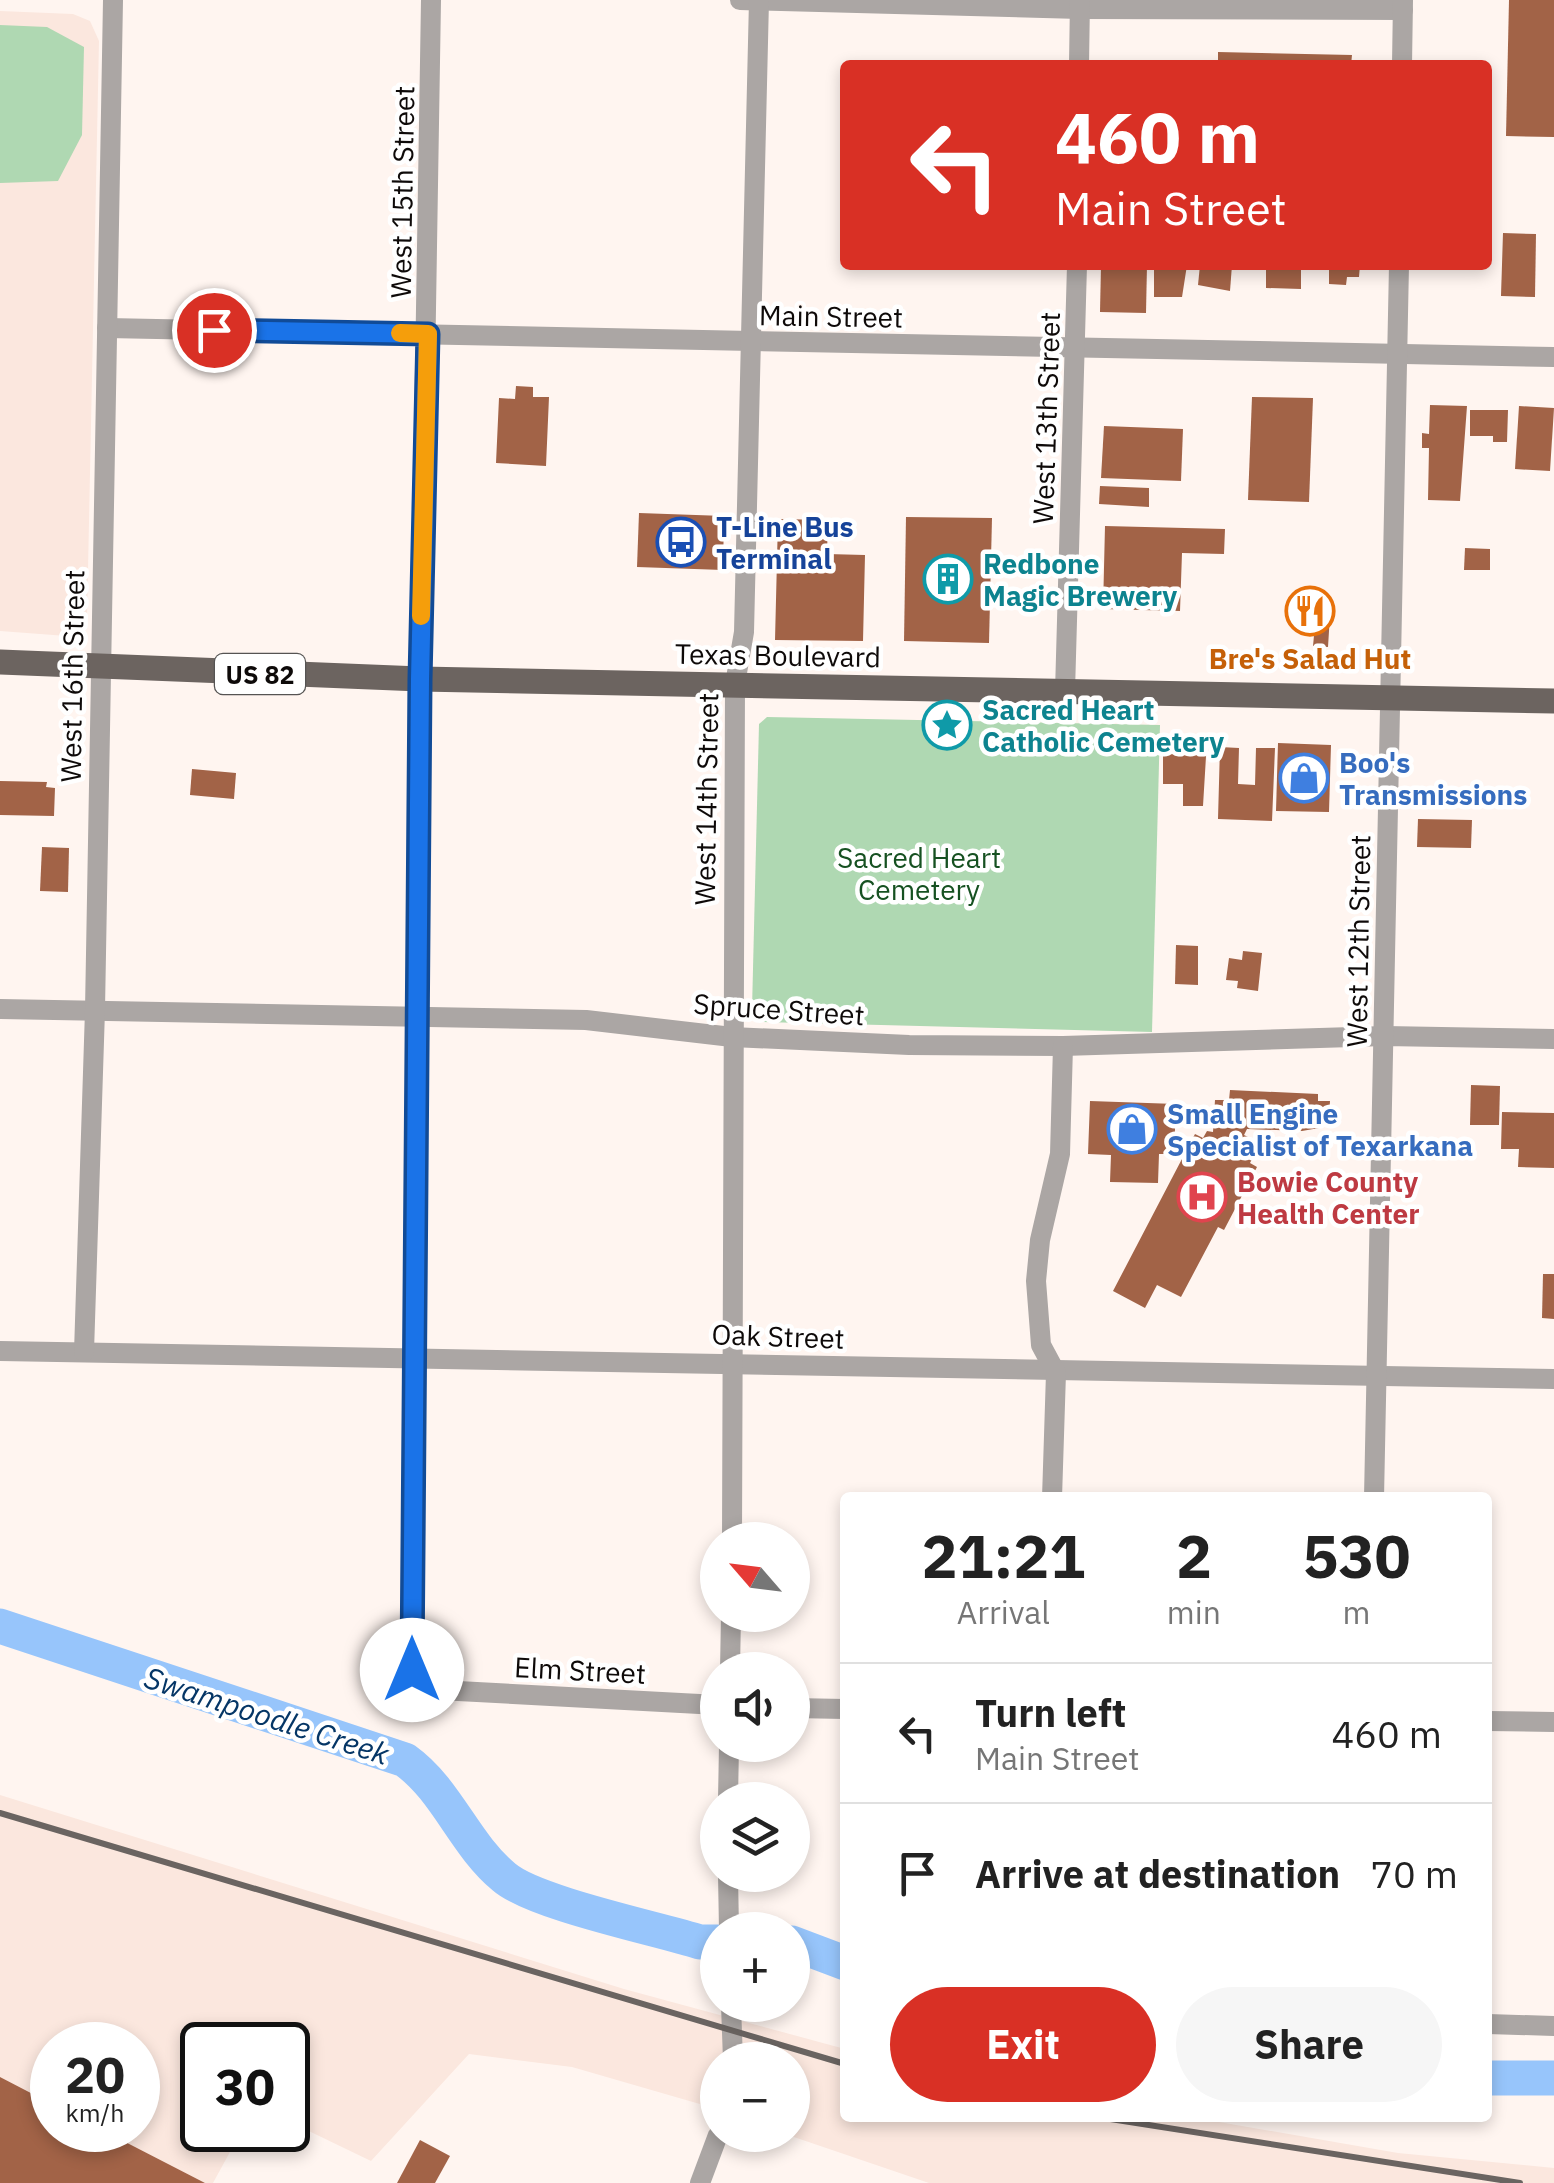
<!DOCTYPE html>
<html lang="en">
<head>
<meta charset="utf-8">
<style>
	:root { --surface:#fff; --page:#f6f6f6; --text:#222; --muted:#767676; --line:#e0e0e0; --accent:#d93025 }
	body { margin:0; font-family:"IBM Plex Sans",sans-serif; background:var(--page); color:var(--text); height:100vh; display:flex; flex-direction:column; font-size:38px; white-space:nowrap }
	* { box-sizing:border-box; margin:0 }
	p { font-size:32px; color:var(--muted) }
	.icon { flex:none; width:55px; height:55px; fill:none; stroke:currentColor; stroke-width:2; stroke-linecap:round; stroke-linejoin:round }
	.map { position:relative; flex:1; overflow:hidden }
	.drawer { position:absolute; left:840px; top:1492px; width:652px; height:630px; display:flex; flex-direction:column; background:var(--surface); border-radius:10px; box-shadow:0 5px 15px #0003 }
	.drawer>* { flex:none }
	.top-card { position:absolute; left:840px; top:60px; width:652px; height:210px; border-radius:10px; box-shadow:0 5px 15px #0003; background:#d93025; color:#fff; overflow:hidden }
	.needle { width:65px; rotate:298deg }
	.fabs { position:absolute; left:700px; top:1522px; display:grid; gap:20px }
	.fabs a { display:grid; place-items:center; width:110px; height:110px; border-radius:50%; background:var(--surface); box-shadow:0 5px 15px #0003; font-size:50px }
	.speed { position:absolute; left:30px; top:2022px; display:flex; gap:20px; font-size:50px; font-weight:700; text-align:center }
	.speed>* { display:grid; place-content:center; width:130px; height:130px; border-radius:50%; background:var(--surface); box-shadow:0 5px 15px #0003; line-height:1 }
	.speed small { font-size:25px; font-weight:400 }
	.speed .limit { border:5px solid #111; border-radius:15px; background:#fff; color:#111 }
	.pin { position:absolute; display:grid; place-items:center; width:85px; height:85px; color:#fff; margin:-42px; border:5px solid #fff; border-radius:50%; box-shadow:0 2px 10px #0007 }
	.me { position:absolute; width:110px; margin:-55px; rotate:0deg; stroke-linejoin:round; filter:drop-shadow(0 0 8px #0008) }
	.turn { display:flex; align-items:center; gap:35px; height:210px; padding:0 50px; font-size:45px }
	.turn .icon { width:130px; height:130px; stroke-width:2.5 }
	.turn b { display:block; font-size:70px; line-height:85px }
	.eta { display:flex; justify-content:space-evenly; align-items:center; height:170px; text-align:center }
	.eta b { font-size:60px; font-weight:700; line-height:70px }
	.button { display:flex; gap:20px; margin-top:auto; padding:20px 50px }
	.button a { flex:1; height:115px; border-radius:60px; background:var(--accent); color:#fff; font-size:40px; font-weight:700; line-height:115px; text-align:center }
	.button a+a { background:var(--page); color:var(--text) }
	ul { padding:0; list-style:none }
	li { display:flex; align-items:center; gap:30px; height:140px; padding:0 50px; border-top:2px solid var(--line) }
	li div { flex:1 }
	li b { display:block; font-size:38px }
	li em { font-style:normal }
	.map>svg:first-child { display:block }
	.built { fill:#fbe7de }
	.green { fill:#afd8b2 }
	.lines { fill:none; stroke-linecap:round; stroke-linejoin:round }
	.river { stroke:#97c5fb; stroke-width:35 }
	.building { fill:#a26347 }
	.minor { stroke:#aba6a4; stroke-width:20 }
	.major { stroke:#6c6460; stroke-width:25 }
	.rail { stroke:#6a6461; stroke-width:6 }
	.route-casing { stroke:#114b97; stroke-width:25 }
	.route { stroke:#1a73e8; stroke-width:18 }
	.slow { stroke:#f59e0b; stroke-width:18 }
	.labels { text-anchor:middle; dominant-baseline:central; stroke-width:9; stroke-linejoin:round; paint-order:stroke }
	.shield { fill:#fff; stroke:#565453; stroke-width:2.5 }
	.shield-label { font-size:25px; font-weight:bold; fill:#0e0a09 }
	.street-label { font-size:28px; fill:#0e0a09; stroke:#fff }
	.transit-label { font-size:28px; font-weight:bold; fill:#164399; stroke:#fff; text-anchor:start }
	.culture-label { font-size:28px; font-weight:bold; fill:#0d838f; stroke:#fff; text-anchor:start }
	.food-label { font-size:28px; font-weight:bold; fill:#c56008; stroke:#fff }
	.shop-label { font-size:28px; font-weight:bold; fill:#366cbe; stroke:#fff; text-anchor:start }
	.park-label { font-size:28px; fill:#165121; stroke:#fff }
	.health-label { font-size:28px; font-weight:bold; fill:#be3a42; stroke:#fff; text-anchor:start }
	.water-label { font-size:30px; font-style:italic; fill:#053666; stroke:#fff }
</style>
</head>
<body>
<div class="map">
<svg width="1554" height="2183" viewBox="0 0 1554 2183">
	<rect width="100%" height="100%" fill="#fff5f0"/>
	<g class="built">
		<path d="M0,11L73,14L90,21L99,41L87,618L80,637L0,631Z"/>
		<path d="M0,1795L624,1989L845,2049V2118H1196L1398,2153L1554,2168V2183H929L788,2135H792V2060H718L717,2109L572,2067L469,2054L371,2161L288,2121V2045H202V2130H242L213,2183H205L102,2130H138V2045H52V2104L0,2077Z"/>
	</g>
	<g class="green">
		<path d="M0,25L47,27L84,47L82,135L58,181L0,183Z"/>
		<path d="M767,717L1160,725L1152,1032L763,1022L752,1010L759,724Z"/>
	</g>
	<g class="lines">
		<g class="river">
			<path d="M0,1626L405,1760C447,1790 464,1844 504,1877C534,1903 655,1928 700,1942H718"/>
			<path d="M792,1943L845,1963"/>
			<path d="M1488,2078H1554"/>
		</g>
	</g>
	<g class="building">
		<path d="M1509,0H1554V137L1506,136Z"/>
		<path d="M1218,52L1352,55L1351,65H1218Z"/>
		<path d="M1503,233L1536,234L1535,297L1501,296Z"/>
		<path d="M1101,265H1147L1146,313L1100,312Z"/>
		<path d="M1154,265H1187L1182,297H1154Z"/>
		<path d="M1200,265H1232L1230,291L1198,285Z"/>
		<path d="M1266,265H1301V289L1266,288Z"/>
		<path d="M1329,265H1360L1359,277H1347L1346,285L1329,284Z"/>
		<path d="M516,386L533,387V397H549L546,466L496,463L499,398L515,399Z"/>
		<path d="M1252,397L1313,398L1309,502L1248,500Z"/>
		<path d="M1430,405L1467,406L1460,501L1428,500L1429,448H1422V433L1429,434Z"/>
		<path d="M1519,406L1554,408L1550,471L1515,469Z"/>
		<path d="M1470,410H1508L1507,442H1493V436H1470Z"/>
		<path d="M1104,426L1183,429L1181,481L1101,478Z"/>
		<path d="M1100,486L1149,488V507L1099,504Z"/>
		<path d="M639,513L724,516L723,570L637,567Z"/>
		<path d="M906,517L992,518L989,643L904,641Z"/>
		<path d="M778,519L828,520L827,554L865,555L863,641L775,640Z"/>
		<path d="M1105,526L1225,529L1224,554L1182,553L1180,611L1103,609Z"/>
		<path d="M1465,548L1490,549V570H1464Z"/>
		<path d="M1290,597L1331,599L1328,647L1313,646L1315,625L1288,623Z"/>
		<path d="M1163,740H1207L1203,806H1183V784H1163Z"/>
		<path d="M1278,743L1331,745L1329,812L1276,811Z"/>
		<path d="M1220,747L1239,748L1238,784L1255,785L1256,748H1275L1272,821L1218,819Z"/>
		<path d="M192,769L236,773L234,799L190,795Z"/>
		<path d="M0,781L47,782L46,787L55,788L54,816L0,815Z"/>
		<path d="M1418,819L1472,820L1471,848L1417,847Z"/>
		<path d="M42,847L69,848L68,892L40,891Z"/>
		<path d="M1176,945L1198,946V985L1175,984Z"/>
		<path d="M1243,951L1262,953L1258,991L1237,988L1238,981L1226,980L1229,958L1242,960Z"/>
		<path d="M1471,1085L1500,1086L1499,1125H1470Z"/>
		<path d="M1230,1090L1318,1094V1101H1330L1329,1117H1320L1319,1128L1302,1131L1247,1129L1244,1135L1260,1143L1250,1163L1257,1167L1224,1230L1218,1227L1181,1297L1157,1285L1145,1308L1113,1291L1195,1134L1203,1138L1207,1131L1213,1132L1215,1100H1229Z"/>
		<path d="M1090,1101L1176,1104L1174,1154H1159L1158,1183L1110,1182L1111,1155L1088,1154Z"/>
		<path d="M1502,1112L1554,1113V1168L1518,1167L1519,1149H1501Z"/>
		<path d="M1543,1274H1554V1319L1542,1318Z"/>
		<path d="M0,2077L52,2104V2130H102L205,2183H0Z"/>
		<path d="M420,2140L450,2156L435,2183H397Z"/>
	</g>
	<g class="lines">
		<g class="minor">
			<path d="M431,0L420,679L412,1670L422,1683L439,1690L718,1705"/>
			<path d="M740,0L1080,9L1403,10"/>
			<path d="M1079,65L1080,0"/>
			<path d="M1402,65L1403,0"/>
			<path d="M107,328L1554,357"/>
			<path d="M1065,692L1077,265"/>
			<path d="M0,1009L586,1020L732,1037L909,1045L1063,1046L1385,1036L1554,1039"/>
			<path d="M0,1351L1554,1379"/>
			<path d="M84,1352L95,1010L113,0"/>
			<path d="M1052,1498L1056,1373L1041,1345L1036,1281L1040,1240L1060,1154L1063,1046"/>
			<path d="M1374,1498L1399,265"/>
			<path d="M732,1540L735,684L744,632L759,0"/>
			<path d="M730,1670L731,1615"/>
			<path d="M792,1708L845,1709"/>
			<path d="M1488,1721L1554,1722"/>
			<path d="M728,1800L729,1745"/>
			<path d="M728,1875L729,1930"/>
			<path d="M731,2005L733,2060"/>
			<path d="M1488,2024L1554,2026"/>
			<path d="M700,2183L718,2135"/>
		</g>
		<path class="major" d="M0,662L420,679L1554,701"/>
		<g class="rail">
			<path d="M0,1813L845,2064"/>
			<path d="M1104,2118L1520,2183"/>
		</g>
	</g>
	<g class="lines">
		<g class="route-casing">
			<path id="route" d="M214,330L428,334L420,679L412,1670"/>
		</g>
		<use href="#route" class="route"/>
		<path class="slow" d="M400,333L428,334L421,616"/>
	</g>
	<defs>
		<g id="bus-ring" transform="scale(2.5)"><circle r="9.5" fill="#fff" stroke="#1a4fb4" stroke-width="1.5"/><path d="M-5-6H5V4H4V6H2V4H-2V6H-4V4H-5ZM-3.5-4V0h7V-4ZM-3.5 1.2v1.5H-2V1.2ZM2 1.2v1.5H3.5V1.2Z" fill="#1a4fb4"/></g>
		<g id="building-ring" transform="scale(2.5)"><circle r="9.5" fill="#fff" stroke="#0f9aa8" stroke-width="1.5"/><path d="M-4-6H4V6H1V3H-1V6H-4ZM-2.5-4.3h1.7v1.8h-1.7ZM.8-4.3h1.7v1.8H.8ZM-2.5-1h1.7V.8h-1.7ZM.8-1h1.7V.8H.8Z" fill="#0f9aa8"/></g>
		<g id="restaurant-ring" transform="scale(2.5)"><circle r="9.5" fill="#fff" stroke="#e8710a" stroke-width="1.5"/><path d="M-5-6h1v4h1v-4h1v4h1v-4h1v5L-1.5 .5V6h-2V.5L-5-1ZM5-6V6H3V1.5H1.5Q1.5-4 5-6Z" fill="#e8710a"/></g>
		<g id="sight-ring" transform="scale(2.5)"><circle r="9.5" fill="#fff" stroke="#0f9aa8" stroke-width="1.5"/><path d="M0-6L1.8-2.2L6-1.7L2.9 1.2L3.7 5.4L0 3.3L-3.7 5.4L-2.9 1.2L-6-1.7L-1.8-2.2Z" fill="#0f9aa8"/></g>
		<g id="shop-ring" transform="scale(2.5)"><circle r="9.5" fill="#fff" stroke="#3f7fe0" stroke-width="1.5"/><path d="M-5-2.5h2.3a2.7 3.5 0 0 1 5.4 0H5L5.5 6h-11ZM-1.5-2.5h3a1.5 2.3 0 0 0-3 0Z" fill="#3f7fe0"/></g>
		<g id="hospital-ring" transform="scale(2.5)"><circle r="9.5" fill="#fff" stroke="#e0444e" stroke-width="1.5"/><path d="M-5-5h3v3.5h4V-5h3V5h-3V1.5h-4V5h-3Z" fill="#e0444e"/></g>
	</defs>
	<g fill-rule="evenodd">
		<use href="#bus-ring" x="681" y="542"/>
		<use href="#building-ring" x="948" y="579"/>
		<use href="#restaurant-ring" x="1310" y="611"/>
		<use href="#sight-ring" x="947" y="725"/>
		<use href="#shop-ring" x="1304" y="778"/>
		<use href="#shop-ring" x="1132" y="1129"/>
		<use href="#hospital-ring" x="1202" y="1197"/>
	</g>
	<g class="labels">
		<rect class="shield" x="215" y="654" width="90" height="40" rx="8"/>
		<g class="shield-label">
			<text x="260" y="674">US 82</text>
		</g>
		<g class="street-label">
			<text transform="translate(402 192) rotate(-89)">West 15th Street</text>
			<text transform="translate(831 316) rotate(1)">Main Street</text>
			<text transform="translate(1046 418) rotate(-88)">West 13th Street</text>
			<text transform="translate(778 655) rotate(1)">Texas Boulevard</text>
			<text transform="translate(72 676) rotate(-89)">West 16th Street</text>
			<text transform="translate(706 799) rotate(-89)">West 14th Street</text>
			<text transform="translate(1358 941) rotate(-89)">West 12th Street</text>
			<text transform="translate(779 1009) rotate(4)">Spruce Street</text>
			<text transform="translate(778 1336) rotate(2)">Oak Street</text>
			<text transform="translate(580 1670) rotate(3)">Elm Street</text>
		</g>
		<g class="transit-label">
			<text x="716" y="526">T-Line Bus<tspan x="716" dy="32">Terminal</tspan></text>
		</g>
		<g class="culture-label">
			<text x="983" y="563">Redbone<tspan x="983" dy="32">Magic Brewery</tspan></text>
			<text x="982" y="709">Sacred Heart<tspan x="982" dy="32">Catholic Cemetery</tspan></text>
		</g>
		<g class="food-label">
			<text x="1310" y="658">Bre's Salad Hut</text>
		</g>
		<g class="shop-label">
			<text x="1339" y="762">Boo's<tspan x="1339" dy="32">Transmissions</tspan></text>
			<text x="1167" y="1113">Small Engine<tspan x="1167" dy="32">Specialist of Texarkana</tspan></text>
		</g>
		<g class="park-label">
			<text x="919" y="857">Sacred Heart<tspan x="919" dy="32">Cemetery</tspan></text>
		</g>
		<g class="health-label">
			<text x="1237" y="1181">Bowie County<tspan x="1237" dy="32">Health Center</tspan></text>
		</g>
		<g class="water-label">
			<text transform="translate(267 1715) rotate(18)">Swampoodle Creek</text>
		</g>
	</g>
</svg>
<div class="fabs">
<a><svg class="needle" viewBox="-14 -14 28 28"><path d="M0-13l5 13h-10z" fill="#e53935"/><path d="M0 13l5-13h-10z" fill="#767676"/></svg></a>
<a><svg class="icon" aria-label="sound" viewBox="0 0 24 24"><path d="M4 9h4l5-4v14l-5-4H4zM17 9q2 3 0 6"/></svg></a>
<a><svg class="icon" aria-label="layers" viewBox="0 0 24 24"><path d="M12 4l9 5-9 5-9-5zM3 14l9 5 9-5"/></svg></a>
<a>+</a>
<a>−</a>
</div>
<div class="speed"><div>20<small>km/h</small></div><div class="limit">30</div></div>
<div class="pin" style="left:214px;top:330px;background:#d93025"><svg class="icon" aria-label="arrive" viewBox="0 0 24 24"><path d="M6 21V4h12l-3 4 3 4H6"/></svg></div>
<svg class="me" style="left:412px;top:1670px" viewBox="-20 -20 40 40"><circle r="19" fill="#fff"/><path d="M0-13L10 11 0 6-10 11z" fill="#1a73e8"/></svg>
<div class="top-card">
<div class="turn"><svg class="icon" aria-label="left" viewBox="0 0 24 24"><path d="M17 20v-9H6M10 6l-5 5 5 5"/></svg><div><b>460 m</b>Main Street</div></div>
</div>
<section class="drawer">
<div class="eta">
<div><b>21:21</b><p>Arrival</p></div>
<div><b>2</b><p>min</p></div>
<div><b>530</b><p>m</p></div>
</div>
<ul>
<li><svg class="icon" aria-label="left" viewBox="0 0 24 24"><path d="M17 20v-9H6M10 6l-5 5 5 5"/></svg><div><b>Turn left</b><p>Main Street</p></div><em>460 m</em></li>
<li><svg class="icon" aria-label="arrive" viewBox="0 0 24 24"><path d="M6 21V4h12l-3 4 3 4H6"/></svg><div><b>Arrive at destination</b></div><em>70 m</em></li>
</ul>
<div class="button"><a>Exit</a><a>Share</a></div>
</section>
</div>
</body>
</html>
